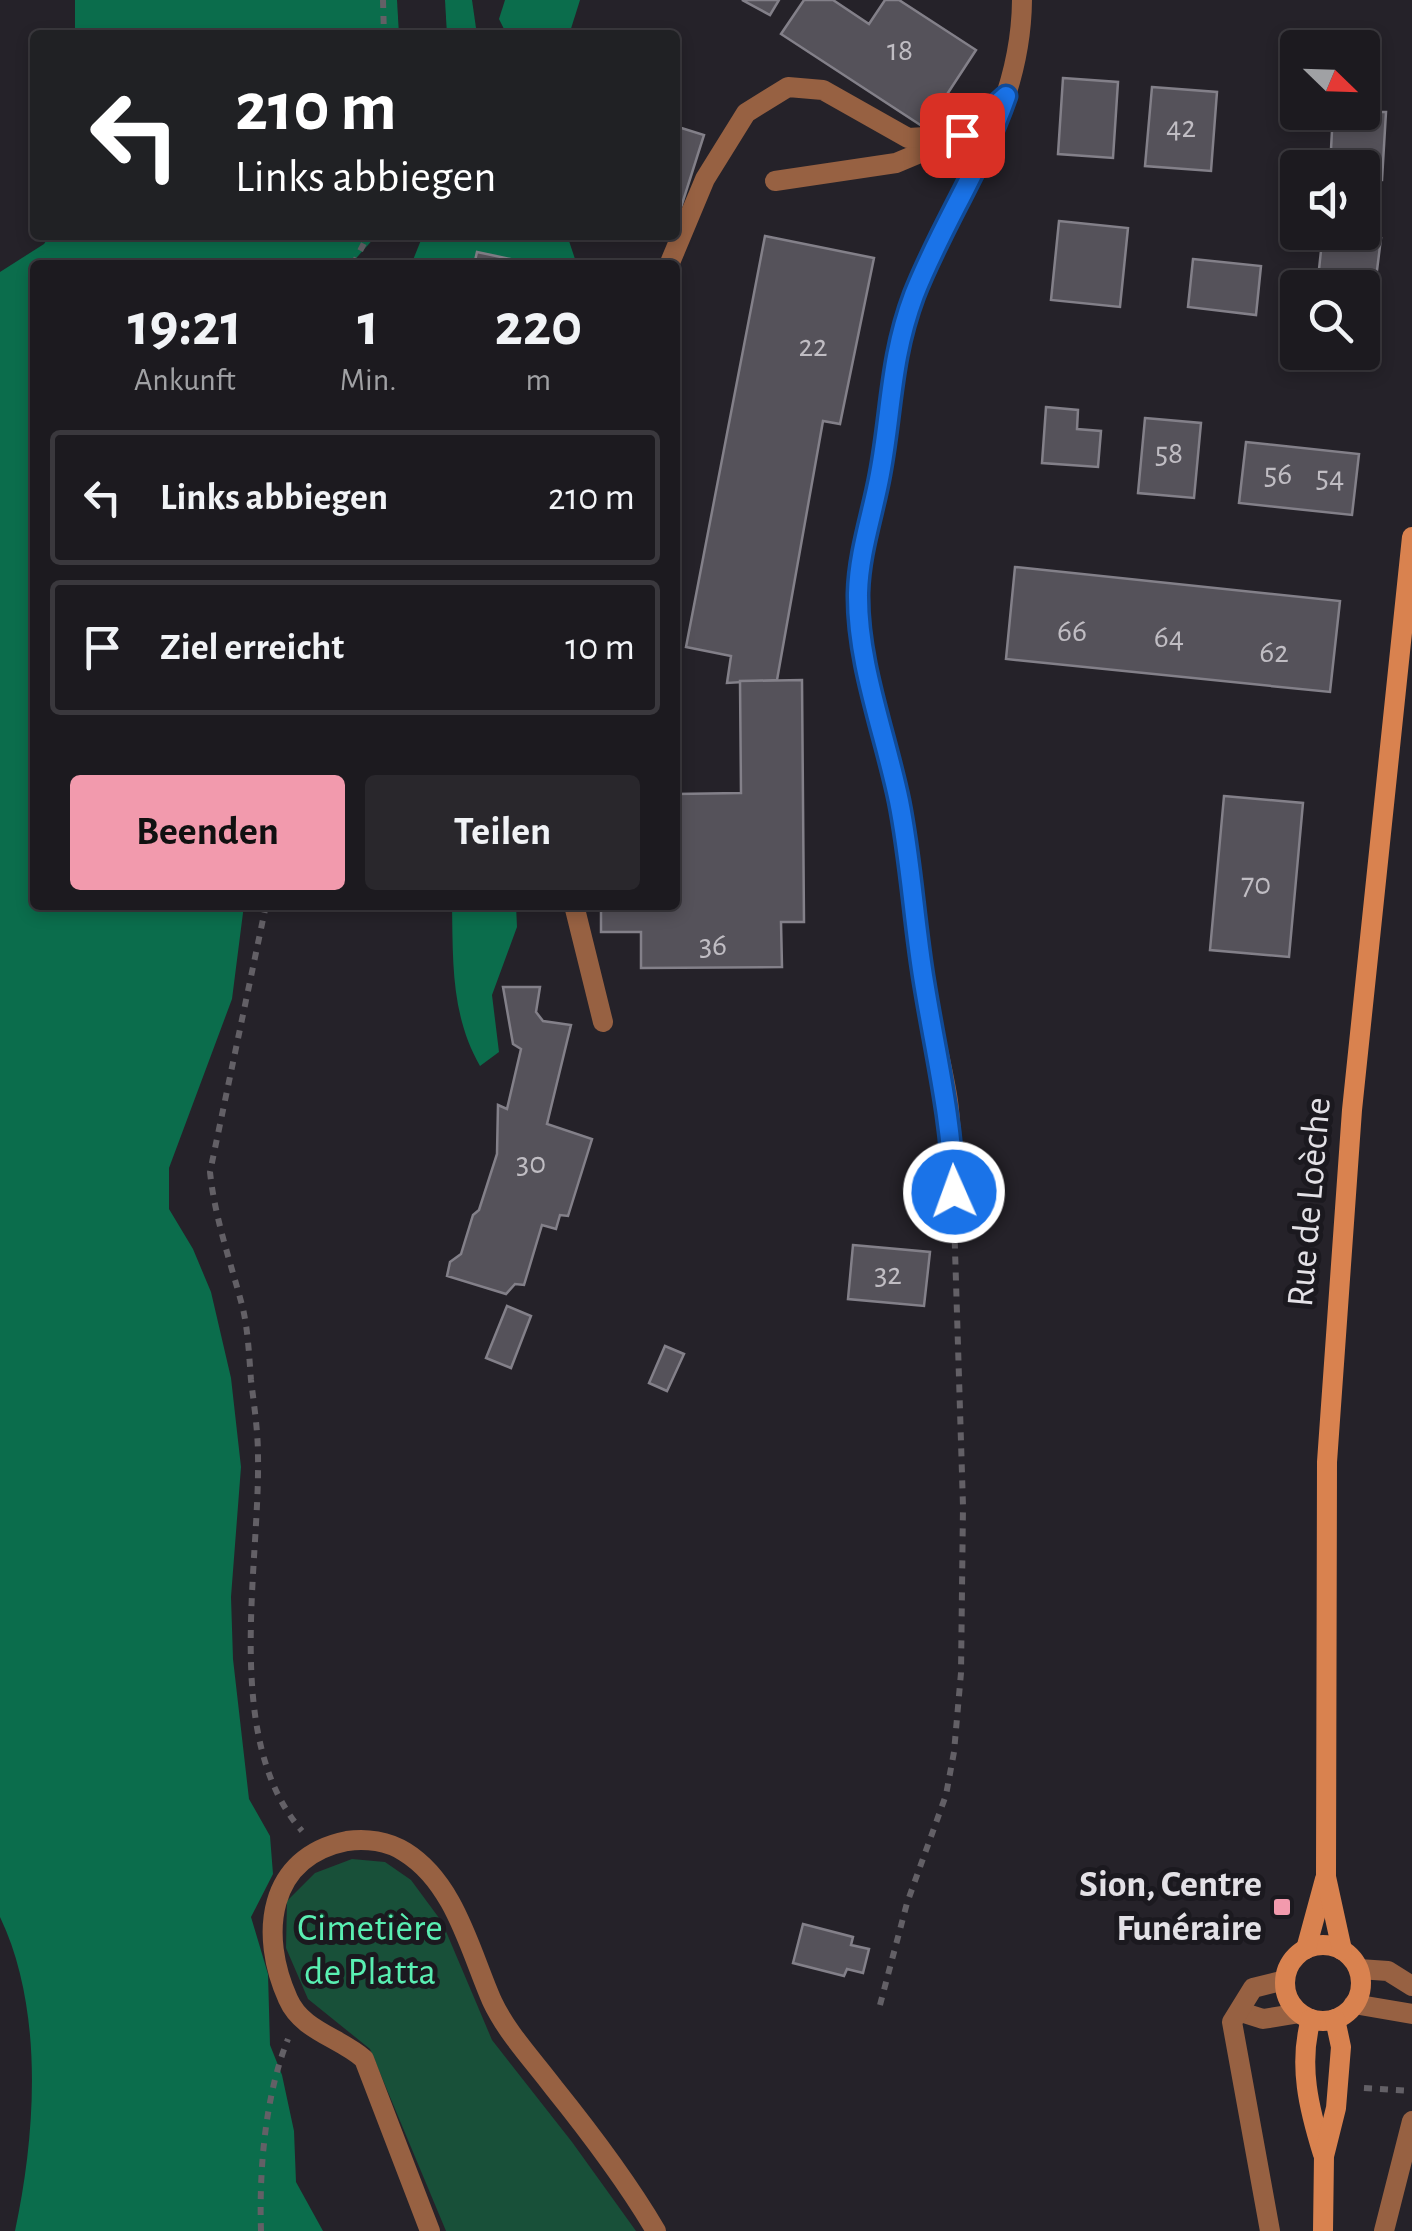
<!DOCTYPE html>
<html lang="de">
<head>
<meta charset="utf-8">
<style>
	:root { --surface:#1c1a1f; --page:#29272c; --text:#f1f3f6; --muted:#a0a1a4; --line:#3a383d; --accent:#f29aad }
	body { margin:0; font-family:"Alegreya Sans",sans-serif; background:var(--page); color:var(--text); height:100vh; display:flex; flex-direction:column; font-size:38px; white-space:nowrap }
	* { box-sizing:border-box; margin:0 }
	p { font-size:32px; color:var(--muted) }
	.icon { flex:none; width:55px; height:55px; fill:none; stroke:currentColor; stroke-width:2; stroke-linecap:round; stroke-linejoin:round }
	.map { position:relative; flex:1; overflow:hidden }
	.drawer { position:absolute; left:30px; top:260px; width:650px; height:650px; display:flex; flex-direction:column; background:var(--surface); border-radius:10px; box-shadow:0 5px 15px #0003,0 0 0 2px var(--line) }
	.drawer>* { flex:none }
	.top-card { position:absolute; left:30px; top:30px; width:650px; height:210px; border-radius:10px; box-shadow:0 5px 15px #0003,0 0 0 2px var(--line); background:#202124; color:#fff; overflow:hidden }
	.needle { width:65px; rotate:113deg }
	.controls { position:absolute; left:1280px; top:30px; display:grid; gap:20px }
	.controls a { display:grid; place-items:center; width:100px; height:100px; border-radius:10px; background:var(--surface); box-shadow:0 5px 15px #0003,0 0 0 2px var(--line); font-size:50px }
	.pin { position:absolute; display:grid; place-items:center; width:85px; height:85px; color:#fff; margin:-42px; border-radius:20px; box-shadow:0 5px 15px #0006 }
	.me { position:absolute; width:110px; margin:-55px; rotate:358deg; stroke-linejoin:round; filter:drop-shadow(0 0 8px #0008) }
	.turn { display:flex; align-items:center; gap:35px; height:210px; padding:0 40px; font-size:45px }
	.turn .icon { width:130px; height:130px; stroke-width:2.5 }
	.turn b { display:block; font-size:70px; line-height:85px }
	.eta { display:flex; justify-content:space-evenly; align-items:center; height:170px; text-align:center }
	.eta b { font-size:60px; font-weight:700; line-height:70px }
	.primary-button { display:flex; gap:20px; margin-top:auto; padding:20px 40px }
	.primary-button a { flex:1; height:115px; border-radius:10px; background:var(--accent); color:#111; font-size:40px; font-weight:700; line-height:115px; text-align:center }
	.primary-button a+a { background:var(--page); color:var(--text) }
	ul { padding:0; list-style:none }
	li { display:flex; align-items:center; gap:30px; height:135px; margin:0 20px 15px; padding:0 20px; border:5px solid var(--line); border-radius:10px }
	li div { flex:1 }
	li b { display:block; font-size:38px }
	li em { font-style:normal }
	.map>svg:first-child { display:block }
	.green { fill:#185039 }
	.forest { fill:#0b6d4c }
	.building { fill:#55525a; stroke:#838089; stroke-width:2.5 }
	.lines { fill:none; stroke-linecap:round; stroke-linejoin:round }
	.path { stroke:#636066; stroke-width:6; stroke-dasharray:8 8; stroke-linecap:butt }
	.lane { stroke:#976142; stroke-width:20 }
	.street { stroke:#976142; stroke-width:20 }
	.secondary { stroke:#d9824f; stroke-width:20 }
	.route-casing { stroke:#114b97; stroke-width:25 }
	.route { stroke:#1a73e8; stroke-width:18 }
	.poi-dot { fill:#f29aad; stroke:#1b191f; stroke-width:4 }
	.labels { text-anchor:middle; dominant-baseline:central; stroke-width:10; stroke-linejoin:round; paint-order:stroke }
	.number-label { font-size:32px; fill:#c0bdc3 }
	.street-label { font-size:38px; fill:#e3e1e6; stroke:#1b191f }
	.poi-label { font-size:38px; font-weight:bold; fill:#e3e1e6; stroke:#1b191f; text-anchor:end }
	.park-label { font-size:38px; fill:#59efb2; stroke:#1b191f }
</style>
</head>
<body>
<div class="map">
<svg width="1412" height="2231" viewBox="0 0 1412 2231">
	<rect width="100%" height="100%" fill="#252229"/>
	<path class="green" d="M352,1859L385,1862L411,1880L442,1922L492,2040L572,2142L636,2231H446L370,2049L308,1999L286,1948L287,1901L315,1873Z"/>
	<g class="forest">
		<path d="M75,0H397L399,35H75Z"/>
		<path d="M445,0H472L477,35H447Z"/>
		<path d="M505,0H580L569,35H507L499,19Z"/>
		<path d="M50,235H377L350,265H35V905H244L232,999L169,1168V1209L193,1249L211,1292L231,1378L241,1467L231,1597L233,1659L249,1799L270,1836L273,1874L251,1917L268,1974L270,2045L282,2075L294,2131L296,2182L323,2231H15C36,2133 44,2009 0,1917V272L44,244Z"/>
		<path d="M423,235H567L577,265H411Z"/>
		<path d="M452,905H516L517,927L492,995L499,1052L480,1066C451,1015 453,963 452,905Z"/>
	</g>
	<g class="building">
		<path d="M742,0H779L770,15Z"/>
		<path d="M804,0H833L869,24L885,0H899L976,50L925,128L781,34Z"/>
		<path d="M1063,78L1118,82L1113,158L1058,154Z"/>
		<path d="M1152,87L1217,92L1211,171L1145,166Z"/>
		<path d="M1333,112H1386L1382,180L1362,179V168H1330Z"/>
		<path d="M675,126L704,135L677,220H675Z"/>
		<path d="M1059,221L1128,228L1120,307L1051,300Z"/>
		<path d="M1323,232L1381,238L1369,335L1362,334V288H1317Z"/>
		<path d="M765,236L874,258L840,424L823,421L777,680L727,683L731,656L686,647Z"/>
		<path d="M477,252L539,265H474Z"/>
		<path d="M1193,259L1261,266L1256,315L1188,307Z"/>
		<path d="M1046,407L1078,410L1077,429L1101,431L1098,467L1042,463Z"/>
		<path d="M1145,418L1201,423L1194,498L1138,493Z"/>
		<path d="M1246,442L1359,454L1352,515L1239,503Z"/>
		<path d="M1015,567L1340,601L1330,692L1006,659Z"/>
		<path d="M802,680L804,922H781L782,967L641,968V932H601V905H675V794L741,793L740,681Z"/>
		<path d="M1224,796L1303,803L1289,957L1210,950Z"/>
		<path d="M503,987H540L536,1012L543,1021L571,1025L547,1124L592,1139L568,1216L560,1215L556,1229L542,1225L524,1285L515,1284L506,1294L447,1276L450,1262L461,1254L473,1215L479,1210L497,1154L498,1105L507,1109L521,1049L513,1044Z"/>
		<path d="M853,1245L930,1252L924,1306L848,1299Z"/>
		<path d="M507,1306L531,1316L511,1368L486,1358Z"/>
		<path d="M665,1346L684,1354L667,1391L649,1383Z"/>
		<path d="M803,1924L853,1937L851,1945L869,1949L863,1973L847,1969L844,1976L793,1963Z"/>
	</g>
	<g class="lines">
		<g class="path">
			<path d="M383,0L384,35"/>
			<path d="M353,265L368,235"/>
			<path d="M266,905L210,1172C215,1219 230,1260 242,1305C248,1328 249,1355 251,1380C254,1405 258,1431 258,1456C260,1569 222,1739 302,1831"/>
			<path d="M880,2005L907,1903L946,1795L954,1752L961,1673L963,1506L954,1218"/>
			<path d="M1364,2088L1411,2091"/>
			<path d="M261,2231C259,2170 265,2096 288,2039"/>
		</g>
		<g class="lane">
			<path d="M775,181L896,163L946,142"/>
			<path d="M669,265L705,179L746,113L788,87L823,90L908,138L961,135L1006,96"/>
			<path d="M574,905L603,1022"/>
			<path d="M430,2231L364,2059C339,2037 302,2031 288,1999C259,1935 267,1857 347,1841C366,1838 388,1841 405,1852C455,1883 470,1951 492,2001C507,2033 533,2060 554,2088C591,2134 626,2180 656,2231"/>
		</g>
		<g class="street">
			<path d="M953,1192C952,1162 952,1131 948,1101C942,1061 930,1022 924,982C915,922 911,861 899,802C884,727 851,648 860,571C863,538 874,507 880,474C891,412 891,358 914,296C953,194 1021,117 1022,0"/>
			<path d="M1359,1969L1388,1971L1412,1986"/>
			<path d="M1354,2004L1412,2014"/>
			<path d="M1241,2012L1263,2019L1300,2013"/>
			<path d="M1270,2231L1232,2022L1253,1988L1285,1980"/>
			<path d="M1384,2231L1412,2121"/>
		</g>
		<g class="secondary">
			<circle cx="1323" cy="1983" r="38"/>
			<path d="M1306,1949L1325,1879"/>
			<path d="M1342,1950L1326,1877L1327,1462L1352,1110L1412,537"/>
			<path d="M1311,2019C1298,2065 1309,2109 1323,2154"/>
			<path d="M1323,2231L1324,2156L1336,2108L1341,2047L1335,2019"/>
		</g>
	</g>
	<g class="lines">
		<g class="route-casing">
			<path id="route" d="M954,1192C951,1115 936,1056 924,982C914,922 911,861 899,801C885,733 857,663 858,593C859,552 873,513 880,474C892,410 890,359 914,295C941,226 981,168 1006,96L962,135"/>
		</g>
		<use href="#route" class="route"/>
	</g>
	<rect class="poi-dot" x="1272" y="1897" width="20" height="20" rx="5"/>
	<g class="labels">
		<g class="number-label">
			<text x="900" y="50">18</text>
			<text x="1181" y="127">42</text>
			<text x="813" y="346">22</text>
			<text x="1169" y="453">58</text>
			<text x="1278" y="474">56</text>
			<text x="1330" y="477">54</text>
			<text x="1072" y="631">66</text>
			<text x="1169" y="637">64</text>
			<text x="1274" y="652">62</text>
			<text x="1256" y="884">70</text>
			<text x="713" y="945">36</text>
			<text x="531" y="1163">30</text>
			<text x="888" y="1274">32</text>
		</g>
		<g class="street-label">
			<text transform="translate(1310 1202) rotate(-85)">Rue de Loèche</text>
		</g>
		<g class="poi-label">
			<text x="1262" y="1885">Sion, Centre<tspan x="1262" dy="44">Funéraire</tspan></text>
		</g>
		<g class="park-label">
			<text x="370" y="1929">Cimetière<tspan x="370" dy="44">de Platta</tspan></text>
		</g>
	</g>
</svg>
<div class="controls">
<a><svg class="needle" viewBox="-14 -14 28 28"><path d="M0-13l5 13h-10z" fill="#e53935"/><path d="M0 13l5-13h-10z" fill="#a0a1a4"/></svg></a>
<a><svg class="icon" aria-label="sound" viewBox="0 0 24 24"><path d="M4 9h4l5-4v14l-5-4H4zM17 9q2 3 0 6"/></svg></a>
<a><svg class="icon" aria-label="search" viewBox="0 0 24 24"><circle cx="10" cy="10" r="6"/><path d="M15 15l6 6"/></svg></a>
</div>
<div class="pin" style="left:962px;top:135px;background:#d93025"><svg class="icon" aria-label="arrive" viewBox="0 0 24 24"><path d="M6 21V4h12l-3 4 3 4H6"/></svg></div>
<svg class="me" style="left:954px;top:1192px" viewBox="-20 -20 40 40"><circle r="17" fill="#1a73e8" stroke="#fff" stroke-width="3"/><path d="M0-11L8 9 0 5-8 9z" fill="#fff"/></svg>
<div class="top-card">
<div class="turn"><svg class="icon" aria-label="left" viewBox="0 0 24 24"><path d="M17 20v-9H6M10 6l-5 5 5 5"/></svg><div><b>210 m</b>Links abbiegen</div></div>
</div>
<section class="drawer">
<div class="eta">
<div><b>19:21</b><p>Ankunft</p></div>
<div><b>1</b><p>Min.</p></div>
<div><b>220</b><p>m</p></div>
</div>
<ul>
<li><svg class="icon" aria-label="left" viewBox="0 0 24 24"><path d="M17 20v-9H6M10 6l-5 5 5 5"/></svg><div><b>Links abbiegen</b></div><em>210 m</em></li>
<li><svg class="icon" aria-label="arrive" viewBox="0 0 24 24"><path d="M6 21V4h12l-3 4 3 4H6"/></svg><div><b>Ziel erreicht</b></div><em>10 m</em></li>
</ul>
<div class="primary-button"><a>Beenden</a><a>Teilen</a></div>
</section>
</div>
</body>
</html>
